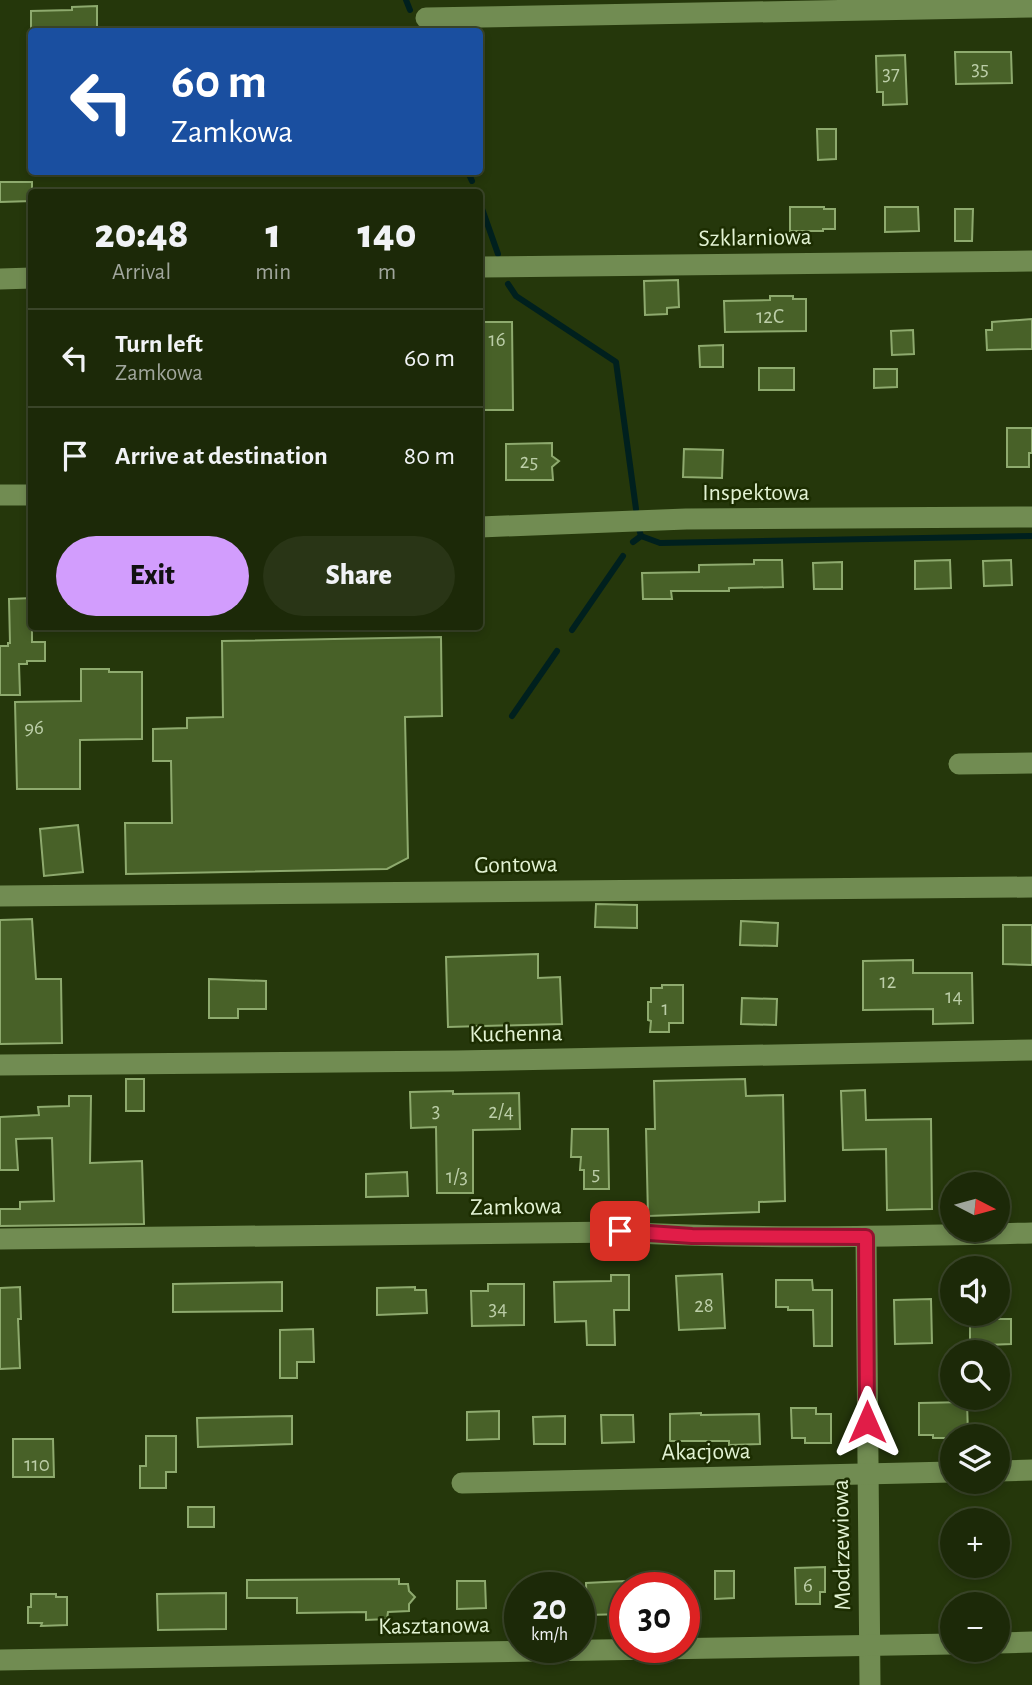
<!DOCTYPE html>
<html lang="en">
<head>
<meta charset="utf-8">
<style>
	:root { --surface:#1c2908; --page:#293516; --text:#f1f3f6; --muted:#a0a69c; --line:#3a4529; --accent:#d29dfd }
	body { margin:0; font-family:"Alegreya Sans",sans-serif; background:var(--page); color:var(--text); height:100vh; display:flex; flex-direction:column; font-size:26px; white-space:nowrap }
	* { box-sizing:border-box; margin:0 }
	p { font-size:23px; color:var(--muted) }
	.icon { flex:none; width:38px; height:38px; fill:none; stroke:currentColor; stroke-width:2; stroke-linecap:round; stroke-linejoin:round }
	.map { position:relative; flex:1; overflow:hidden }
	.side { position:absolute; left:28px; top:189px; width:455px; height:441px; display:flex; flex-direction:column; background:var(--surface); border-radius:7px; box-shadow:0 4px 10px #0003,0 0 0 2px var(--line) }
	.side>* { flex:none }
	.top-card { position:absolute; left:28px; top:28px; width:455px; height:147px; border-radius:7px; box-shadow:0 4px 10px #0003,0 0 0 2px var(--line); background:#1a4fa0; color:#fff; overflow:hidden }
	.needle { width:46px; rotate:96deg }
	.controls { position:absolute; left:940px; top:1172px; display:grid; gap:14px }
	.controls a { display:grid; place-items:center; width:70px; height:70px; border-radius:50%; background:var(--surface); box-shadow:0 4px 10px #0003,0 0 0 2px var(--line); font-size:35px }
	.speed { position:absolute; left:504px; top:1572px; display:flex; gap:14px; font-size:35px; font-weight:700; text-align:center }
	.speed>* { display:grid; place-content:center; width:91px; height:91px; border-radius:50%; background:var(--surface); box-shadow:0 4px 10px #0003,0 0 0 2px var(--line); line-height:1 }
	.speed small { font-size:18px; font-weight:400 }
	.speed .limit { border:10px solid #d22; background:#fff; color:#111 }
	.pin { position:absolute; display:grid; place-items:center; width:60px; height:60px; color:#fff; margin:-30px; border-radius:14px; box-shadow:0 4px 10px #0006 }
	.me { position:absolute; width:77px; margin:-38px; rotate:0deg; stroke-linejoin:round; filter:drop-shadow(0 0 5px #0008) }
	.turn { display:flex; align-items:center; gap:24px; height:147px; padding:0 28px; font-size:32px }
	.turn .icon { width:91px; height:91px; stroke-width:2.5 }
	.turn b { display:block; font-size:49px; line-height:60px }
	.eta { display:flex; justify-content:space-evenly; align-items:center; height:119px; text-align:center }
	.eta b { font-size:42px; font-weight:800; line-height:49px }
	.action { display:flex; gap:14px; margin-top:auto; padding:14px 28px }
	.action a { flex:1; height:80px; border-radius:42px; background:var(--accent); color:#111; font-size:28px; font-weight:800; line-height:80px; text-align:center }
	.action a+a { background:var(--page); color:var(--text) }
	ul { padding:0; list-style:none }
	li { display:flex; align-items:center; gap:21px; height:98px; padding:0 28px; border-top:2px solid var(--line) }
	li div { flex:1 }
	li b { display:block; font-size:26px }
	li em { font-style:normal }
	.map>svg:first-child { display:block }
	.lines { fill:none; stroke-linecap:round; stroke-linejoin:round }
	.stream { stroke:#00201e; stroke-width:6 }
	.building { fill:#486128; stroke:#8eaa6e; stroke-width:2 }
	.minor { stroke:#718c52; stroke-width:21 }
	.route-casing { stroke:#92132f; stroke-width:18 }
	.route { stroke:#e11d48; stroke-width:12 }
	.labels { text-anchor:middle; dominant-baseline:central; stroke-width:5; stroke-linejoin:round; paint-order:stroke }
	.number-label { font-size:21px; fill:#bccea8 }
	.street-label { font-size:24px; fill:#e2f2d3; stroke:#1c2d01 }
</style>
</head>
<body>
<div class="map">
<svg width="1032" height="1685" viewBox="0 0 1032 1685">
	<rect width="100%" height="100%" fill="#25370b"/>
	<g class="lines">
		<g class="stream">
			<path d="M406,0L410,10"/>
			<path d="M417,29L418,32"/>
			<path d="M468,172L472,181"/>
			<path d="M480,203L498,254"/>
			<path d="M508,284L516,296L616,362L636,509"/>
			<path d="M641,536L660,543L1032,536"/>
			<path d="M633,542L641,536L639,529"/>
			<path d="M572,630L623,556"/>
			<path d="M512,716L557,651"/>
		</g>
	</g>
	<g class="building">
		<path d="M97,6V28L31,29V11L72,10V7Z"/>
		<path d="M955,52H1011L1012,83L956,84Z"/>
		<path d="M905,55L907,104L883,105V92H877L876,56Z"/>
		<path d="M817,129H836V159L818,160Z"/>
		<path d="M0,182H32V201L0,202Z"/>
		<path d="M790,207H824V209H835V229H823V231H790Z"/>
		<path d="M885,207H918L919,231L885,232Z"/>
		<path d="M955,209H973L972,241H955Z"/>
		<path d="M678,280L679,307L667,308V314L645,315L644,281Z"/>
		<path d="M770,296H793V299H806V331L725,332L724,301L770,300Z"/>
		<path d="M1032,319V349L987,350L986,330H992V322Z"/>
		<path d="M482,322H512L513,410H483Z"/>
		<path d="M913,330L914,354L892,355L891,331Z"/>
		<path d="M723,345V367H700L699,346Z"/>
		<rect x="759" y="368" width="35" height="22"/>
		<path d="M874,369H897V387L874,388Z"/>
		<path d="M1007,428H1032V453H1029V467H1007Z"/>
		<path d="M552,443V456L559,461L552,467L553,480H506V444Z"/>
		<path d="M684,449L723,450L722,478L683,477Z"/>
		<path d="M754,560H782L783,587L729,588V591H671L672,599H643L642,573L699,572V565L754,564Z"/>
		<path d="M950,560L951,588L915,589V561Z"/>
		<path d="M1011,560L1012,585L984,586L983,561Z"/>
		<path d="M842,562V589H814L813,563Z"/>
		<path d="M32,598V642H45V661H27V664H19L20,695H0V646H8V643H10L9,599Z"/>
		<path d="M441,637L442,716L405,717L408,858L387,869L126,874L125,823H172L171,761H153V729L187,728V718L223,717L222,641Z"/>
		<path d="M81,669H109V672H142V739L80,740V789H17L15,702L81,701Z"/>
		<path d="M78,825L83,872L44,876L40,829Z"/>
		<path d="M596,904L637,905V928L595,927Z"/>
		<path d="M32,919L36,979H61L62,1043L0,1044V920Z"/>
		<path d="M741,921L778,923L777,946L740,945Z"/>
		<path d="M1003,925H1032V965L1003,964Z"/>
		<path d="M538,954V978L560,977L562,1024L448,1027L446,957Z"/>
		<path d="M913,960V973H972L973,1023L933,1024V1009L863,1010V961Z"/>
		<path d="M209,979L266,981V1009H238V1018H209Z"/>
		<path d="M662,985H683V1023H669V1032H650L651,1021L648,1020V1002H651V988H662Z"/>
		<path d="M742,998L777,999L776,1025L741,1024Z"/>
		<rect x="126" y="1079" width="18" height="32"/>
		<path d="M745,1079L746,1096L783,1095L785,1201L759,1202V1212L648,1216L646,1129H655L654,1081Z"/>
		<path d="M865,1090L866,1120L931,1119L932,1209L887,1210L886,1149L843,1150L841,1091Z"/>
		<path d="M453,1091V1094L519,1093L520,1129L473,1130V1193H437L436,1127L411,1128L410,1092Z"/>
		<path d="M69,1096H91L90,1163L142,1161L144,1224L0,1226V1209H20V1202L54,1201L52,1138L16,1139L18,1170H0V1117L39,1115L38,1107L69,1106Z"/>
		<path d="M572,1129H608L609,1189H584V1170H580L581,1157H571Z"/>
		<path d="M407,1172L408,1196L366,1197V1174Z"/>
		<path d="M722,1274L725,1328L679,1330L676,1276Z"/>
		<path d="M611,1275H629V1310H614L615,1345H587L586,1321L555,1322L554,1282L611,1281Z"/>
		<path d="M776,1280H812L813,1290H832V1346H814L813,1310H788V1307H776Z"/>
		<path d="M282,1282V1311L173,1312V1284Z"/>
		<path d="M488,1284H524V1325L472,1326L471,1291H488Z"/>
		<path d="M20,1287L21,1319H18L20,1368L0,1369V1288Z"/>
		<path d="M415,1287V1290H426L427,1313L377,1315V1288Z"/>
		<path d="M931,1299L932,1343L895,1344L894,1300Z"/>
		<path d="M981,1314H999V1319H1011V1344L987,1345L988,1353H970V1320H981Z"/>
		<path d="M313,1329L314,1362H297V1378H280V1330Z"/>
		<path d="M967,1402L968,1434H955V1437H952V1438H933V1435H919V1403Z"/>
		<path d="M791,1408H816V1414H831V1443H805V1438H792Z"/>
		<path d="M499,1411V1439L467,1440V1412Z"/>
		<path d="M701,1413V1415L759,1414L760,1444L729,1445V1441H670V1414Z"/>
		<path d="M601,1415H633L634,1442L602,1443Z"/>
		<path d="M292,1416V1444L198,1447L197,1418Z"/>
		<path d="M565,1416V1444H534L533,1417Z"/>
		<path d="M146,1436H176V1472H166V1488H140V1466H146Z"/>
		<path d="M13,1439H53L54,1477H13Z"/>
		<rect x="188" y="1507" width="26" height="20"/>
		<path d="M825,1567V1592H820V1604H796L795,1568Z"/>
		<path d="M715,1571H734V1598L715,1599Z"/>
		<path d="M399,1579V1584H408L409,1591L415,1597L409,1604V1611L388,1612L387,1619L366,1620V1612L297,1613V1598H247V1580Z"/>
		<path d="M457,1581H485L486,1608L457,1609Z"/>
		<path d="M625,1581V1614L587,1615L586,1583Z"/>
		<path d="M226,1593V1629L158,1630L157,1594Z"/>
		<path d="M31,1594H56V1597H67V1625L41,1626L42,1623H28V1607H31Z"/>
	</g>
	<g class="lines">
		<g class="minor">
			<path d="M426,18L1032,7"/>
			<path d="M480,267L1032,261"/>
			<path d="M0,279L32,278"/>
			<path d="M0,495H32"/>
			<path d="M480,527L686,519L1032,517"/>
			<path d="M959,764L1032,763"/>
			<path d="M0,896L1032,887"/>
			<path d="M0,1065L456,1061L1032,1050"/>
			<path d="M866,1237L870,1685"/>
			<path d="M0,1239L620,1232C757,1240 895,1236 1032,1233"/>
			<path d="M998,1471L1032,1470"/>
			<path d="M462,1483L952,1472"/>
			<path d="M998,1643L1032,1642"/>
			<path d="M0,1660L952,1644"/>
		</g>
	</g>
	<g class="lines">
		<g class="route-casing">
			<path id="route" d="M620,1231L692,1236L866,1237L867,1422"/>
		</g>
		<use href="#route" class="route"/>
	</g>
	<g class="labels">
		<g class="number-label">
			<text x="980" y="68">35</text>
			<text x="891" y="73">37</text>
			<text x="770" y="316">12C</text>
			<text x="497" y="339">16</text>
			<text x="529" y="461">25</text>
			<text x="34" y="727">96</text>
			<text x="888" y="981">12</text>
			<text x="954" y="996">14</text>
			<text x="665" y="1008">1</text>
			<text x="436" y="1110">3</text>
			<text x="501" y="1111">2/4</text>
			<text x="596" y="1173">5</text>
			<text x="457" y="1176">1/3</text>
			<text x="704" y="1305">28</text>
			<text x="498" y="1308">34</text>
			<text x="37" y="1464">110</text>
			<text x="808" y="1585">6</text>
		</g>
		<g class="street-label">
			<text transform="translate(755 238) rotate(-1)">Szklarniowa</text>
			<text x="756" y="493">Inspektowa</text>
			<text transform="translate(516 865) rotate(-1)">Gontowa</text>
			<text transform="translate(516 1034) rotate(-1)">Kuchenna</text>
			<text transform="translate(516 1207) rotate(-1)">Zamkowa</text>
			<text transform="translate(706 1452) rotate(-1)">Akacjowa</text>
			<text transform="translate(842 1545) rotate(-91)">Modrzewiowa</text>
			<text transform="translate(434 1626) rotate(-1)">Kasztanowa</text>
		</g>
	</g>
</svg>
<div class="controls">
<a><svg class="needle" viewBox="-14 -14 28 28"><path d="M0-13l5 13h-10z" fill="#e53935"/><path d="M0 13l5-13h-10z" fill="#a0a69c"/></svg></a>
<a><svg class="icon" aria-label="sound" viewBox="0 0 24 24"><path d="M4 9h4l5-4v14l-5-4H4zM17 9q2 3 0 6"/></svg></a>
<a><svg class="icon" aria-label="search" viewBox="0 0 24 24"><circle cx="10" cy="10" r="6"/><path d="M15 15l6 6"/></svg></a>
<a><svg class="icon" aria-label="layers" viewBox="0 0 24 24"><path d="M12 4l9 5-9 5-9-5zM3 14l9 5 9-5"/></svg></a>
<a>+</a>
<a>−</a>
</div>
<div class="speed"><div>20<small>km/h</small></div><div class="limit">30</div></div>
<div class="pin" style="left:620px;top:1231px;background:#d93025"><svg class="icon" aria-label="arrive" viewBox="0 0 24 24"><path d="M6 21V4h12l-3 4 3 4H6"/></svg></div>
<svg class="me" style="left:867px;top:1422px" viewBox="-20 -20 40 40"><path d="M0-17L14 15 0 8-14 15z" fill="#e11d48" stroke="#fff" stroke-width="4"/></svg>
<div class="top-card">
<div class="turn"><svg class="icon" aria-label="left" viewBox="0 0 24 24"><path d="M17 20v-9H6M10 6l-5 5 5 5"/></svg><div><b>60 m</b>Zamkowa</div></div>
</div>
<section class="side">
<div class="eta">
<div><b>20:48</b><p>Arrival</p></div>
<div><b>1</b><p>min</p></div>
<div><b>140</b><p>m</p></div>
</div>
<ul>
<li><svg class="icon" aria-label="left" viewBox="0 0 24 24"><path d="M17 20v-9H6M10 6l-5 5 5 5"/></svg><div><b>Turn left</b><p>Zamkowa</p></div><em>60 m</em></li>
<li><svg class="icon" aria-label="arrive" viewBox="0 0 24 24"><path d="M6 21V4h12l-3 4 3 4H6"/></svg><div><b>Arrive at destination</b></div><em>80 m</em></li>
</ul>
<div class="action"><a>Exit</a><a>Share</a></div>
</section>
</div>
</body>
</html>
